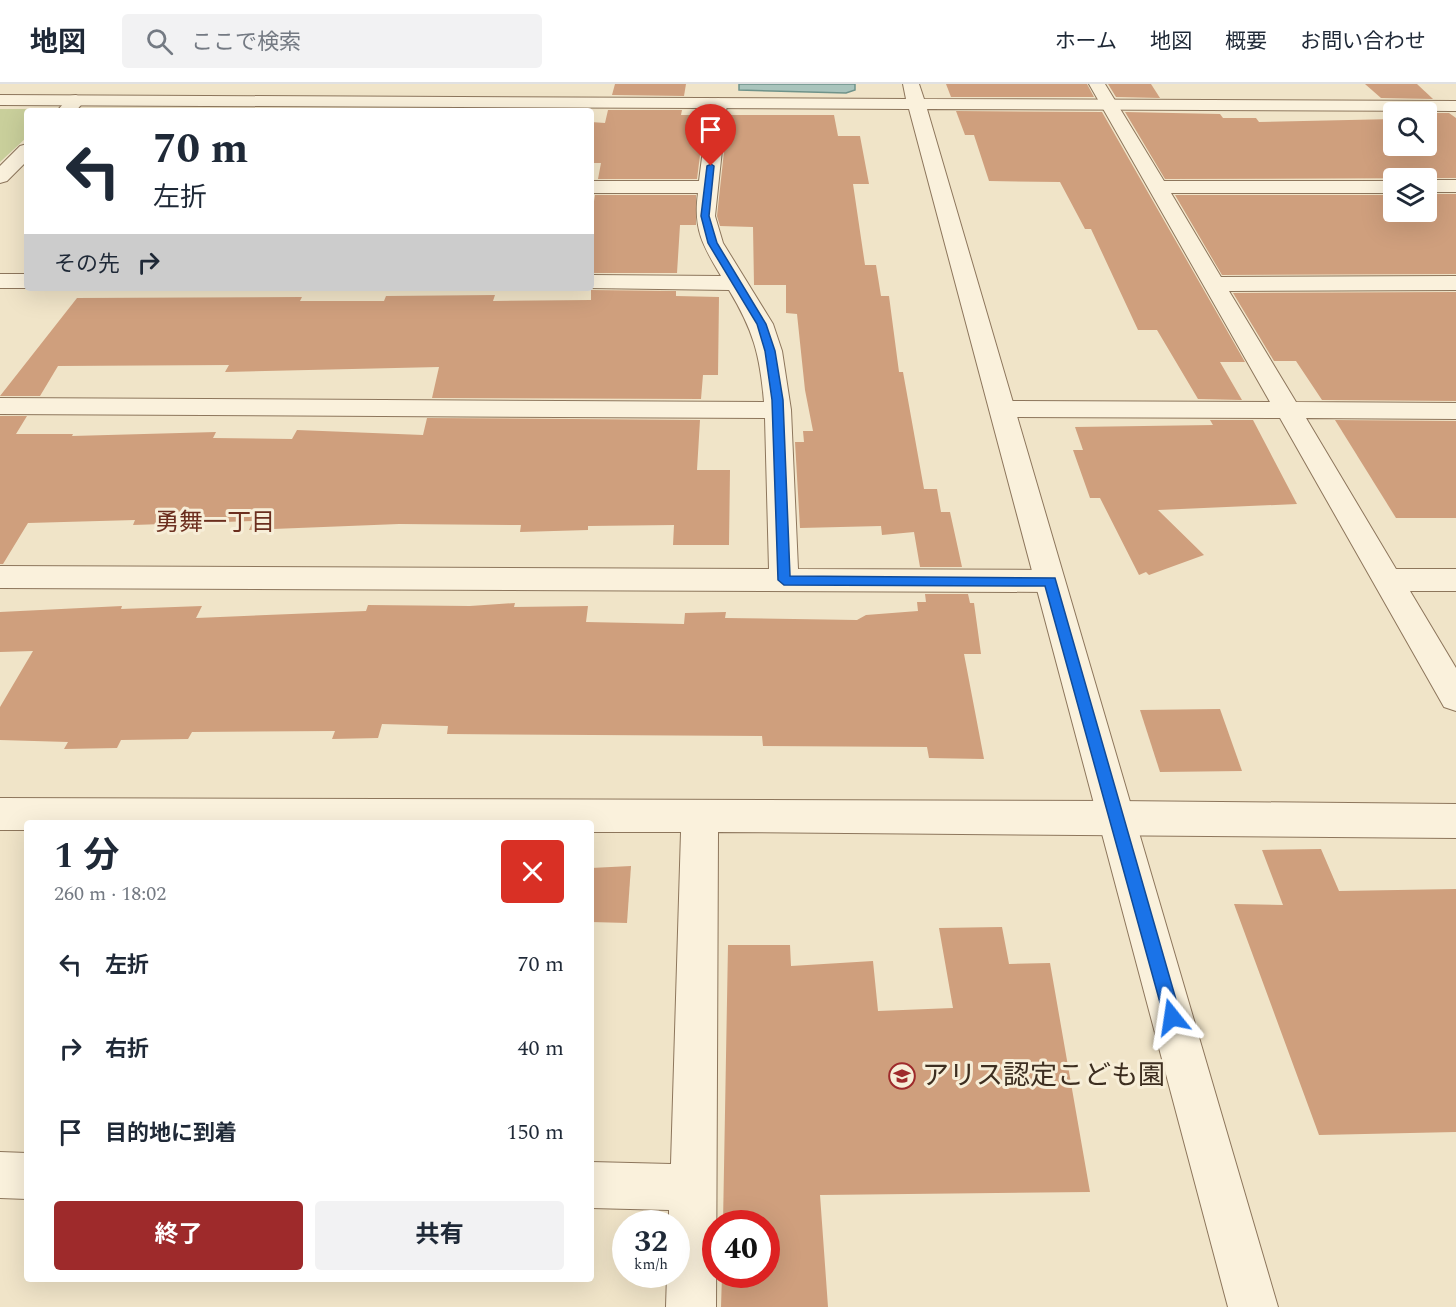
<!DOCTYPE html>
<html lang="ja">
<head>
<meta charset="utf-8">
<style>
	:root { --surface:#fff; --page:#f2f2f3; --text:#1f2937; --muted:#747a83; --line:#e0e1e3; --accent:#9e2a2b }
	body { margin:0; font-family:Spectral,"Noto Sans JP",serif; background:var(--page); color:var(--text); height:100vh; display:flex; flex-direction:column; font-size:22px; white-space:nowrap }
	* { box-sizing:border-box; margin:0 }
	p { font-size:20px; color:var(--muted) }
	.icon { flex:none; width:33px; height:33px; fill:none; stroke:currentColor; stroke-width:2; stroke-linecap:round; stroke-linejoin:round }
	.map { position:relative; flex:1; overflow:hidden }
	.panel { position:absolute; left:24px; top:736px; width:570px; height:462px; display:flex; flex-direction:column; background:var(--surface); border-radius:6px; box-shadow:0 6px 24px #0002 }
	.panel>* { flex:none }
	.hud { position:absolute; left:24px; top:24px; width:570px; height:183px; border-radius:6px; box-shadow:0 6px 24px #0002; background:#fff; color:var(--text); overflow:hidden }
	.controls { position:absolute; left:1383px; top:18px; display:grid; gap:12px }
	.controls a { display:grid; place-items:center; width:54px; height:54px; border-radius:6px; background:var(--surface); box-shadow:0 6px 24px #0002; font-size:30px }
	.speed { position:absolute; left:612px; top:1126px; display:flex; gap:12px; font-size:30px; font-weight:700; text-align:center }
	.speed>* { display:grid; place-content:center; width:78px; height:78px; border-radius:50%; background:var(--surface); box-shadow:0 6px 24px #0002; line-height:1 }
	.speed small { font-size:15px; font-weight:400 }
	.speed .limit { border:9px solid #d22; background:#fff; color:#111 }
	.pin { position:absolute; display:grid; place-items:center; width:51px; height:51px; color:#fff; margin:-62px -26px; border-radius:50% 50% 50% 0; rotate:-45deg; box-shadow:0 0 6px #0007 }
	.pin .icon { rotate:45deg }
	.me { position:absolute; width:66px; margin:-33px; rotate:345deg; stroke-linejoin:round; filter:drop-shadow(0 0 4px #0008) }
	.turn { display:flex; align-items:center; gap:21px; height:126px; padding:0 30px; font-size:27px }
	.turn .icon { width:78px; height:78px; stroke-width:2.5 }
	.turn b { display:block; font-size:42px; line-height:51px }
	.then { display:flex; align-items:center; height:57px; padding:0 30px; background:#0003; gap:12px; font-size:22px }
	.round { display:grid; place-items:center; flex:none; width:63px; height:63px; border-radius:6px; background:var(--page) }
	.summary { display:flex; align-items:center; justify-content:space-between; height:102px; padding:0 30px }
	h1 { font-size:36px; font-weight:700; line-height:45px }
	.primary-button { display:flex; gap:12px; margin-top:auto; padding:12px 30px }
	.primary-button a { flex:1; height:69px; border-radius:6px; background:var(--accent); color:#fff; font-size:24px; font-weight:700; line-height:69px; text-align:center }
	.primary-button a+a { background:var(--page); color:var(--text) }
	ul { padding:0; list-style:none }
	li { display:flex; align-items:center; gap:18px; height:84px; padding:0 30px }
	li div { flex:1 }
	li b { display:block; font-size:22px }
	li em { font-style:normal }
	header { display:flex; align-items:center; gap:36px; box-sizing:border-box; height:84px; padding:0 30px; background:var(--surface); border-bottom:2px solid var(--line) }
	header strong { font-size:28px }
	nav { display:flex; gap:33px; margin-inline-start:auto; font-size:21px }
	.search { width:420px; height:54px; background:var(--page); display:flex; align-items:center; gap:15px; box-sizing:border-box; padding:0 21px; border-radius:6px; color:var(--muted); font-size:22px }
	.map>svg:first-child { display:block }
	.green { fill:#c9cf9b }
	.water { fill:#a9c4bc; stroke:#6f938a; stroke-width:1.5 }
	.building { fill:#cf9f7d }
	.lines { fill:none; stroke-linecap:round; stroke-linejoin:round }
	.minor-casing { stroke:#8d765c; stroke-width:2 }
	.tertiary-casing { stroke:#8d765c; stroke-width:2 }
	.minor { fill:#faf1dc; fill-rule:evenodd }
	.tertiary { fill:#faf1dc; fill-rule:evenodd }
	.route { fill:#1a73e8; stroke:#114b97; stroke-width:1.5 }
	.labels { text-anchor:middle; dominant-baseline:central; stroke-width:6; stroke-linejoin:round; paint-order:stroke }
	.neighbourhood-label { font-size:24px; fill:#6b2e1e; stroke:#f7eed8 }
	.near-poi-label { font-size:27px; fill:#3d2e20; stroke:#f7eed8; text-anchor:start }
</style>
</head>
<body>
<header>
<strong>地図</strong>
<div class="search"><svg class="icon" aria-label="search" viewBox="0 0 24 24"><circle cx="10" cy="10" r="6"/><path d="M15 15l6 6"/></svg>ここで検索</div>
<nav><a>ホーム</a><a>地図</a><a>概要</a><a>お問い合わせ</a></nav>
</header>
<div class="map">
<svg width="1456" height="1223" viewBox="0 0 1456 1223">
	<rect width="100%" height="100%" fill="#f0e4c8"/>
	<path class="green" d="M0,25H56L27,27V53L0,78Z"/>
	<path class="water" d="M739,0H855V6L846,9L739,6Z"/>
	<g class="building">
		<path d="M615,0H686L684,12L612,11Z"/>
		<path d="M946,0H1087L1094,13H951Z"/>
		<path d="M1108,0H1151L1160,14L1116,13Z"/>
		<path d="M1365,0H1417L1433,15L1381,14Z"/>
		<path d="M608,26H682L681,31H705L697,95H598L601,79H591V38L605,39Z"/>
		<path d="M956,27L1102,28L1245,278H1220L1242,316L1198,315L1157,246H1138L1091,145H1085L1060,98L989,97L974,51H965Z"/>
		<path d="M1125,28L1220,30L1223,34H1256L1259,38L1394,35V62H1426V29H1449L1456,34V94L1165,95Z"/>
		<path d="M728,31H834L838,52H860L869,100H853L865,181H876L881,212H889L899,288H903L924,405H937L941,428H950L962,483H920L914,448L882,451L881,442L800,444L795,358H804L803,347H813L805,306L797,230L786,229V201H754L753,143L720,142L717,132Z"/>
		<path d="M1426,110H1456V190L1222,191L1175,111H1394V128H1426Z"/>
		<path d="M595,111H696V141H680L677,189H591V136Z"/>
		<path d="M591,206L676,207V212L719,213L718,291H703L701,315L432,314L439,283L225,288L229,281L58,282L40,312H0L77,214L302,213L300,217H384L386,212L495,211L493,217L591,216Z"/>
		<path d="M1456,208V317L1322,316L1296,277H1274L1233,209Z"/>
		<path d="M0,332H27L16,350H73L72,352L216,348L213,354L292,355L297,346L423,351L427,334L700,336L697,386H730L729,461H673L674,441L588,442V446L520,448L521,441L399,440L249,446L253,437L133,441L135,436L28,439L3,480H0Z"/>
		<path d="M1210,336H1253L1297,420L1158,426L1204,471L1149,491L1146,488L1139,491L1100,414H1090L1073,366H1083L1075,343L1213,341Z"/>
		<path d="M1335,336L1456,337V434H1396Z"/>
		<path d="M925,510H968L970,519H974L981,570H964L984,675L929,674L927,663L763,662L762,652L447,650L448,642L382,640L378,654L332,655L335,647L192,648L188,655L121,656L117,664L64,665L68,658L0,656V623L33,567L0,568V528L122,522L121,525L202,522L196,534L366,527L368,521L470,522L515,519L514,523L588,522L586,538L684,540L685,529L726,528L725,534L857,536L866,531L918,527L917,518H926Z"/>
		<path d="M1220,625L1242,687L1160,688L1140,626Z"/>
		<path d="M1321,765L1339,807L1456,805V1048L1319,1051L1234,820L1283,821L1262,766Z"/>
		<path d="M631,782L627,839L591,838V784Z"/>
		<path d="M1002,843L1009,880L1050,879L1090,1108L820,1111L828,1223H721L722,1191H766V1140H723L728,861H790L791,882L873,877L878,927L953,924L939,844Z"/>
	</g>
	<g class="lines">
		<g class="minor-casing">
			<g id="minor">
				<path d="M1089,0H1105L1164,97H1394V109H1171L1221,193L1456,192V206L1229,207L1296,318L1456,319V335L1306,334L1396,485H1456V507H1410L1456,584V627L1444,623L1280,334L1002,333L993,331L989,325L993,319L1002,317L1270,318Z"/>
				<path d="M76,11L85,16L76,27H57L70,12Z"/>
				<path d="M718,14L727,19L715,132L723,159L773,240L782,267L791,326L798,485L1050,486L1061,489L1065,497L1061,505L1050,508L0,504V482L769,485L765,334L0,330V314L764,318C760,270 753,246 729,206L589,204H591V191L721,192C703,162 693,145 698,109H591V97H699L709,19Z"/>
				<path d="M27,60V77L7,97L0,99V82L20,62Z"/>
				<rect x="1426" y="96" width="30" height="12"/>
				<rect x="0" y="190" width="27" height="14"/>
				<path d="M0,714L1116,717L1456,720V754L718,748L716,1223H666L667,1191H676V1140H669V1126L591,1124V1078L671,1080L681,748H591V740H27V746H0Z"/>
				<path d="M0,1068L27,1069V1115L0,1114Z"/>
			</g>
		</g>
		<g class="tertiary-casing">
			<path id="tertiary" d="M903,0H919L924,15L1456,17V27L927,25L1278,1223H1228L909,25L0,21V11L906,15Z"/>
		</g>
		<use href="#minor" class="minor"/>
		<use href="#tertiary" class="tertiary"/>
	</g>
	<path class="route" d="M711,80L714,82L709,132L717,159L766,240L775,267L783,316L790,492L1055,494L1181,933L1178,940L1172,942L1166,940L1164,933L1045,502L784,501L778,496L772,316L765,267L757,240L708,159L701,132L707,82Z"/>
	<defs>
		<g id="school-ring" transform="scale(1.35)"><circle r="9.5" fill="#f7eed8" stroke="#9e2a2b" stroke-width="1.5"/><path d="M0-5L7-2L0 1L-7-2ZM-4 1L0 2.5L4 1V4Q0 6-4 4Z" fill="#9e2a2b"/></g>
	</defs>
	<g fill-rule="evenodd">
		<use href="#school-ring" x="902" y="992"/>
	</g>
	<g class="labels">
		<g class="neighbourhood-label">
			<text x="215" y="439">勇舞一丁目</text>
		</g>
		<g class="near-poi-label">
			<text x="922" y="992">アリス認定こども園</text>
		</g>
	</g>
</svg>
<div class="controls">
<a><svg class="icon" aria-label="search" viewBox="0 0 24 24"><circle cx="10" cy="10" r="6"/><path d="M15 15l6 6"/></svg></a>
<a><svg class="icon" aria-label="layers" viewBox="0 0 24 24"><path d="M12 4l9 5-9 5-9-5zM3 14l9 5 9-5"/></svg></a>
</div>
<div class="speed"><div>32<small>km/h</small></div><div class="limit">40</div></div>
<div class="pin" style="left:711px;top:82px;background:#d93025"><svg class="icon" aria-label="arrive" viewBox="0 0 24 24"><path d="M6 21V4h12l-3 4 3 4H6"/></svg></div>
<svg class="me" style="left:1172px;top:933px" viewBox="-20 -20 40 40"><path d="M0-17L14 15 0 8-14 15z" fill="#1a73e8" stroke="#fff" stroke-width="4"/></svg>
<div class="hud">
<div class="turn"><svg class="icon" aria-label="left" viewBox="0 0 24 24"><path d="M17 20v-9H6M10 6l-5 5 5 5"/></svg><div><b>70 m</b>左折</div></div>
<div class="then">その先<svg class="icon" aria-label="right" viewBox="0 0 24 24"><path d="M7 20v-9h11M14 6l5 5-5 5"/></svg></div>
</div>
<section class="panel">
<div class="summary"><div><h1>1 分</h1><p>260 m · 18:02</p></div><a class="round" style="background:#d93025;color:#fff"><svg class="icon" aria-label="close" viewBox="0 0 24 24"><path d="M6 6l12 12M18 6L6 18"/></svg></a></div>
<ul>
<li><svg class="icon" aria-label="left" viewBox="0 0 24 24"><path d="M17 20v-9H6M10 6l-5 5 5 5"/></svg><div><b>左折</b></div><em>70 m</em></li>
<li><svg class="icon" aria-label="right" viewBox="0 0 24 24"><path d="M7 20v-9h11M14 6l5 5-5 5"/></svg><div><b>右折</b></div><em>40 m</em></li>
<li><svg class="icon" aria-label="arrive" viewBox="0 0 24 24"><path d="M6 21V4h12l-3 4 3 4H6"/></svg><div><b>目的地に到着</b></div><em>150 m</em></li>
</ul>
<div class="primary-button"><a>終了</a><a>共有</a></div>
</section>
</div>
</body>
</html>
